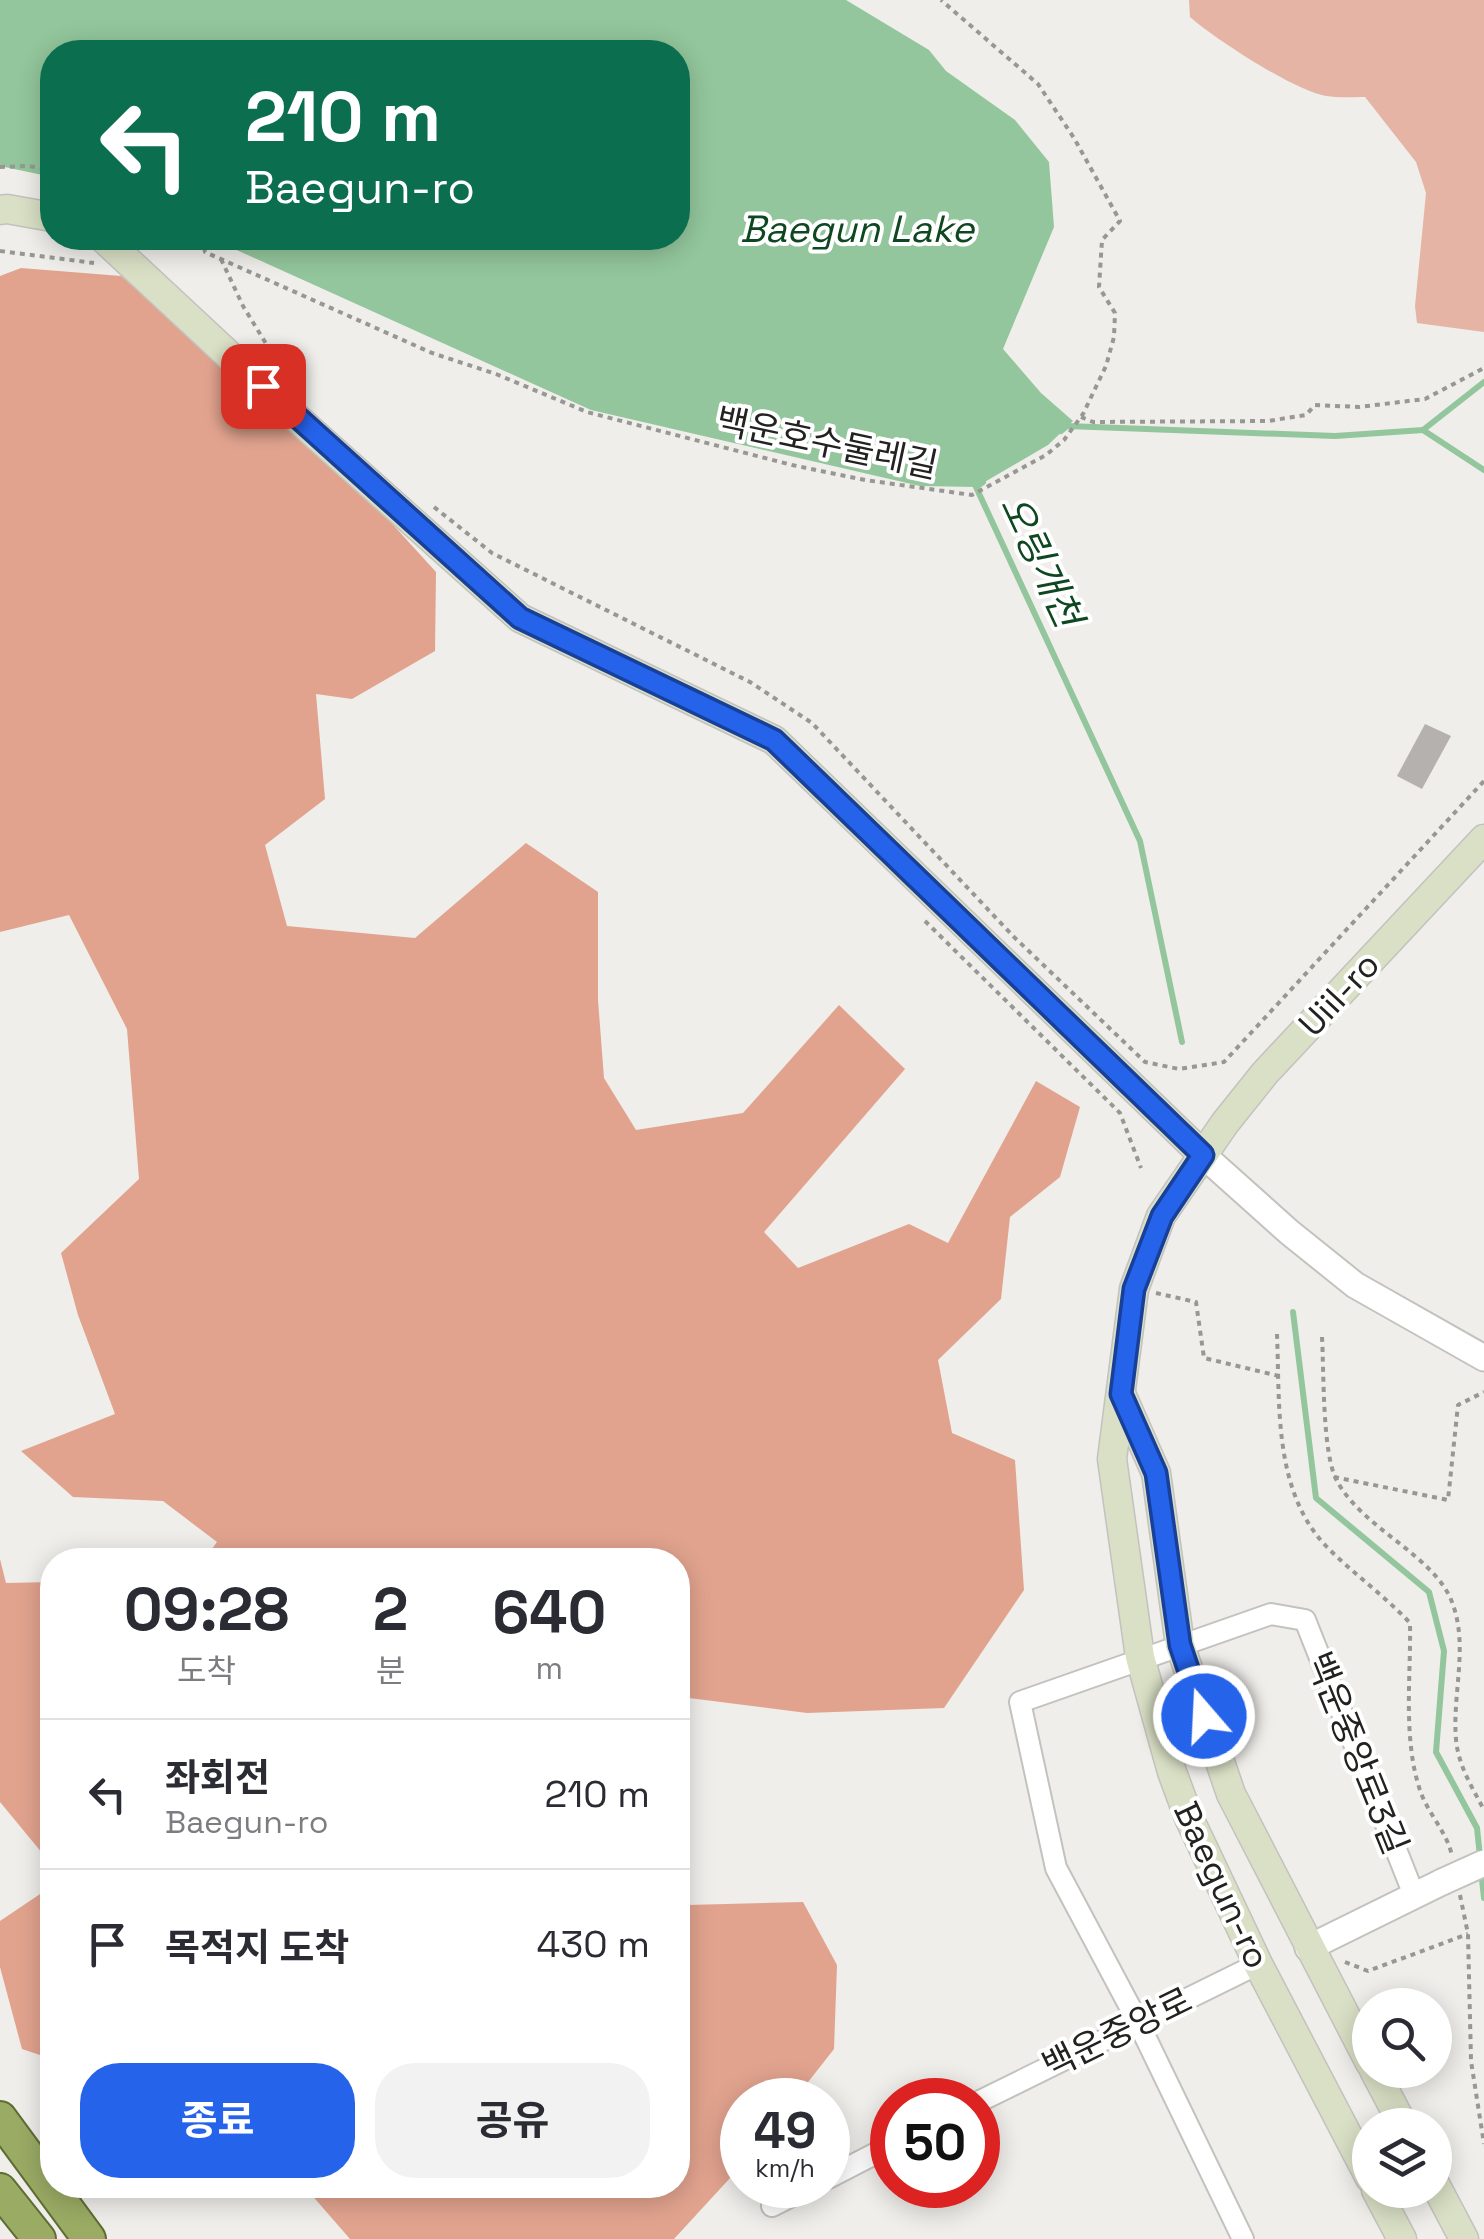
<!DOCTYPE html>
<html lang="ko">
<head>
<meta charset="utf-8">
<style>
	:root { --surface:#fff; --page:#f2f2f3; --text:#2b2b33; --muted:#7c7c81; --line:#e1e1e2; --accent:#2563eb }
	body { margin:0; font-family:"Space Grotesk","Noto Sans KR",sans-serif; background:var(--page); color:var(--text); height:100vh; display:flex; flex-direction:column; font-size:38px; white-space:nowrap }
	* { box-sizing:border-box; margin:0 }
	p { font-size:32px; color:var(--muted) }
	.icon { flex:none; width:55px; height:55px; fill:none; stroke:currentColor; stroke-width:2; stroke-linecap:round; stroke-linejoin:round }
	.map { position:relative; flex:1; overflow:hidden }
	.details { position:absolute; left:40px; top:1548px; width:650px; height:650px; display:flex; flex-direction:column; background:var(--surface); border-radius:40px; box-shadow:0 5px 25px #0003 }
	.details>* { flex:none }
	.top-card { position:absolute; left:40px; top:40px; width:650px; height:210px; border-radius:40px; box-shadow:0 5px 25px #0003; background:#0b6e4f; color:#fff; overflow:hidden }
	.tools { position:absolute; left:1352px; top:1988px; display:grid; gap:20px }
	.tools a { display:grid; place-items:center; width:100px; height:100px; border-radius:50%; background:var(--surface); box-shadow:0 5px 25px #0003; font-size:50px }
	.speed { position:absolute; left:720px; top:2078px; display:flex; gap:20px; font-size:50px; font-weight:700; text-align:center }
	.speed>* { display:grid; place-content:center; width:130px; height:130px; border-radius:50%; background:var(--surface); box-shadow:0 5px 25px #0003; line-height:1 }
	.speed small { font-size:25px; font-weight:400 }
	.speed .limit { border:15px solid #d22; background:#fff; color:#111 }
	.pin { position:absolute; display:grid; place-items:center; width:85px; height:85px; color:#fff; margin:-42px; border-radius:20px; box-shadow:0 5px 15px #0006 }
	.me { position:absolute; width:110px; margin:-55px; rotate:341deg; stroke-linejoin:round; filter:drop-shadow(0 0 8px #0008) }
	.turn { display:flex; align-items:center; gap:35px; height:210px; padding:0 40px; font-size:45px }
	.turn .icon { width:130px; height:130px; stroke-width:2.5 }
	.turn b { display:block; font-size:70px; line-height:85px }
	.eta { display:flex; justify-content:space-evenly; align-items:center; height:170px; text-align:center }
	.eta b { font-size:60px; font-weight:700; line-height:70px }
	.button { display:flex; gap:20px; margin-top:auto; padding:20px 40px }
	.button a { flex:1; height:115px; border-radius:40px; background:var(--accent); color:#fff; font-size:40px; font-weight:700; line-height:115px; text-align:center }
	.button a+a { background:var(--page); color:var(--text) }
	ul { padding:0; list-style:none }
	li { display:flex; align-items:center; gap:30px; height:150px; padding:0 40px; border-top:2px solid var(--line) }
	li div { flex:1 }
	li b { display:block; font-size:38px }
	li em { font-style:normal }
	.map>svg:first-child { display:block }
	.green { fill:#e5b4a4 }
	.forest { fill:#e1a38e }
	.water { fill:#93c69c }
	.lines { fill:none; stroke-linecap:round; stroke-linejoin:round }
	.stream { stroke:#93c69c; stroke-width:6 }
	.building { fill:#b4b1ae }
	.minor-casing { stroke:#c3c2be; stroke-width:24 }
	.tertiary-casing { stroke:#c3c2be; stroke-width:29 }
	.secondary-casing { stroke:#c3c2be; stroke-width:31 }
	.trunk-casing { stroke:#5f6d33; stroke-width:36 }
	.path { stroke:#979793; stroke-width:4; stroke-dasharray:5 5; stroke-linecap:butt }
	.minor { stroke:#fff; stroke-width:20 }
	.tertiary { stroke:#fff; stroke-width:25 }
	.secondary { stroke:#d9e0c5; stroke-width:28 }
	.trunk { stroke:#9aab64; stroke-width:32 }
	.tertiary-bridge-casing { stroke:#c3c2be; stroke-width:29; stroke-linecap:butt }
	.tertiary-bridge { stroke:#fff; stroke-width:25 }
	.route-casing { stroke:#184099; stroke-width:25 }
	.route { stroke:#2563eb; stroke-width:18 }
	.labels { text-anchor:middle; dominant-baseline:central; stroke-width:8; stroke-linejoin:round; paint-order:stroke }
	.street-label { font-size:35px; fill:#222220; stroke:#fff }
	.water-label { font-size:38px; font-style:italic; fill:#0e4720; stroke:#fff }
</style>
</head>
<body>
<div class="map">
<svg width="1484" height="2239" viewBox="0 0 1484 2239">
	<rect width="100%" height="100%" fill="#efeeea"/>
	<path class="green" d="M1189,0H1484V332L1417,323L1415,306L1426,193L1416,162L1365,97C1353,97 1339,98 1326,96C1295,91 1215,39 1190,17Z"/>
	<g class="forest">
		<path d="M21,268L121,276L324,449L436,572L435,651L352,699L316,694L325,799L265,845L287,926L415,938L526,843L598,892V1000L604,1078L636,1130L743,1113L839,1005L905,1069L764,1232L798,1268L909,1224L948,1243L1036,1081L1080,1107L1060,1177L1010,1217L1001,1299L938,1360L952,1433L1015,1460L1024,1590L944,1708L807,1713L681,1697L678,1701V1560H204L217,1542L163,1501L73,1497L21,1451L115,1414L78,1315L61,1253L139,1179L127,1029L69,915L0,932V276Z"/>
		<path d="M0,1559L6,1583L52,1582V1865L0,1802Z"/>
		<path d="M52,1886V2059L22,2049L0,1967V1921Z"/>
		<path d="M803,1902L837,1965L834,2049L794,2100H742V2165L674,2239H350L303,2185H678V1910L688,1905Z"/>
	</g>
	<path class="water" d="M0,0H846L929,50L946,71L1015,120L1049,162L1054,227L1003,349L1041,393L1073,421L1048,445L976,487L920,486L591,410L210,238H678V52H52V177L0,166Z"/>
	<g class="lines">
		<g class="stream">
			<path d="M1423,430L1484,382"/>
			<path d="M1423,430L1484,470"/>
			<path d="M1061,431L1067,426L1335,436L1423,430"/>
			<path d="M983,482L976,487L1140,841L1182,1042"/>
			<path d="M1293,1312L1316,1498L1429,1592L1444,1651L1436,1752L1477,1828L1480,1857"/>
			<path d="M1481,1870L1484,1898"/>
		</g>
	</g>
	<path class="building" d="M1425,724L1451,736L1422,789L1397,776Z"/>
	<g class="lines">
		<g class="minor-casing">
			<g id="minor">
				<path d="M978,2102L1258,1964"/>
				<path d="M828,2178L892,2145"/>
				<path d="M772,2206L813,2185"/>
				<path d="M1243,2239L1138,2022L1056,1868L1020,1702L1271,1614L1305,1620L1414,1895"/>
			</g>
		</g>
		<g class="tertiary-casing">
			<g id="tertiary">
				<path d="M1203,1155L1289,1232L1355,1285L1484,1358"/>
				<path d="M1308,1948L1442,1882"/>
			</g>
		</g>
		<g class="secondary-casing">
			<g id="secondary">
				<path d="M0,210L7,209L52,217"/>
				<path d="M103,238L289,411L520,618L774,740L1203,1155"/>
				<path d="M1122,1396L1156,1473L1180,1645L1231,1794L1370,2063"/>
				<path d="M1374,2070L1403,2125"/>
				<path d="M1370,2178L1258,1964L1189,1818L1172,1772L1140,1657L1112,1459L1134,1289L1161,1216L1225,1123L1265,1073L1484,839"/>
				<path d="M1435,2184L1464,2239"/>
				<path d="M1376,2190L1402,2239"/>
			</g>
		</g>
		<g class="trunk-casing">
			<g id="trunk">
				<path d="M0,2118L89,2239"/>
				<path d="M0,2190L39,2239"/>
			</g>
		</g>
		<g class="path">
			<path d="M0,167L28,166L52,170"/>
			<path d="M202,238L205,252L432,353L496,374L587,412L792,465L865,480L972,495L1046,455L1064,440L1083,414L1106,366L1114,337L1115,313L1099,287L1102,240L1120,221L1074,138L1038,84L941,0"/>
			<path d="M0,251L94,263"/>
			<path d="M221,259L243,306L284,373"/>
			<path d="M1081,417L1093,422L1268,421L1306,415L1315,405L1359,407L1425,399L1484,368"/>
			<path d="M434,507L492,553L750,682L812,723L1014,937L1145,1062L1179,1069L1224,1062L1484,781"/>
			<path d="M925,921L1120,1113L1141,1168"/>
			<path d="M1156,1293L1196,1302L1204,1358L1279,1376"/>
			<path d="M1277,1334C1280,1405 1273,1490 1326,1546C1352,1573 1384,1595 1410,1623C1411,1676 1403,1736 1419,1787C1426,1812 1447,1831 1452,1856"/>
			<path d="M1322,1337C1324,1371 1322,1454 1337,1481C1363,1529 1434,1555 1452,1602C1469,1646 1452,1694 1456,1739C1458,1765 1472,1787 1484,1810"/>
			<path d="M1334,1477L1448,1500L1458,1405L1484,1392"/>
			<path d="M1460,1895L1468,1934L1471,2061L1484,2144"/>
			<path d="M1345,1962L1368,1971L1468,1934"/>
		</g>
		<use href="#minor" class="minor"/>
		<use href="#tertiary" class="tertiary"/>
		<use href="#secondary" class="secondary"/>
		<use href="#trunk" class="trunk"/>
		<g class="tertiary-bridge-casing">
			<path id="tertiary-bridge" d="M1442,1882L1484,1863"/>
		</g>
		<use href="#tertiary-bridge" class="tertiary-bridge"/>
	</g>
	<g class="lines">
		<g class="route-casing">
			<path id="route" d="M263,386L520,618L774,740L1203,1155L1162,1216L1134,1289L1121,1394L1156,1473L1180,1645L1204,1716"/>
		</g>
		<use href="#route" class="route"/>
	</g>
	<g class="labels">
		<g class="street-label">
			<text transform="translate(827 443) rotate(12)">백운호수둘레길</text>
			<text transform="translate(1339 994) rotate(-47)">Uiil-ro</text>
			<text transform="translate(1357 1753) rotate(68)">백운중앙로3길</text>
			<text transform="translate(1222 1885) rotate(65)">Baegun-ro</text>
			<text transform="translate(1117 2033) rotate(-26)">백운중앙로</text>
		</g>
		<g class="water-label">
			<text x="857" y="229">Baegun Lake</text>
			<text transform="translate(1041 561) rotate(65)">오링개천</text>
		</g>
	</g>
</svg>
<div class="tools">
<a><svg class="icon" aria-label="search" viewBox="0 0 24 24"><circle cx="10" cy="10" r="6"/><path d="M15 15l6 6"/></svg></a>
<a><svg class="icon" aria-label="layers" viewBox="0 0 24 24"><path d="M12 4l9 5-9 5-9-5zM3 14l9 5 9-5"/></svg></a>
</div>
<div class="speed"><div>49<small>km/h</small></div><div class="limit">50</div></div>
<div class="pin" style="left:263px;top:386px;background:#d93025"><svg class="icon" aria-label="arrive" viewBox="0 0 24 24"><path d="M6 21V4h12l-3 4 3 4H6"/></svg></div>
<svg class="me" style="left:1204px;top:1716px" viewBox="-20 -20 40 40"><circle r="17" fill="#2563eb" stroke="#fff" stroke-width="3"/><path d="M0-11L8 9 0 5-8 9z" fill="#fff"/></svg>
<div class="top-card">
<div class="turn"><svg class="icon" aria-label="left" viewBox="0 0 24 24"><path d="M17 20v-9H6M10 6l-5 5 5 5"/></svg><div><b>210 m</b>Baegun-ro</div></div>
</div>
<section class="details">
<div class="eta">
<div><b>09:28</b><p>도착</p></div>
<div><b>2</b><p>분</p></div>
<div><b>640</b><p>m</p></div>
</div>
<ul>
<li><svg class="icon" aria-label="left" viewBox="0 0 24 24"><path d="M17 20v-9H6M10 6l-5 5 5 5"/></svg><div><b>좌회전</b><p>Baegun-ro</p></div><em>210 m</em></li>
<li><svg class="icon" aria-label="arrive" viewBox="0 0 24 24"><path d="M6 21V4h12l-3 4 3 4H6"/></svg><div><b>목적지 도착</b></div><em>430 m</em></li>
</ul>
<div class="button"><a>종료</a><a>공유</a></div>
</section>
</div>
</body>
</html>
